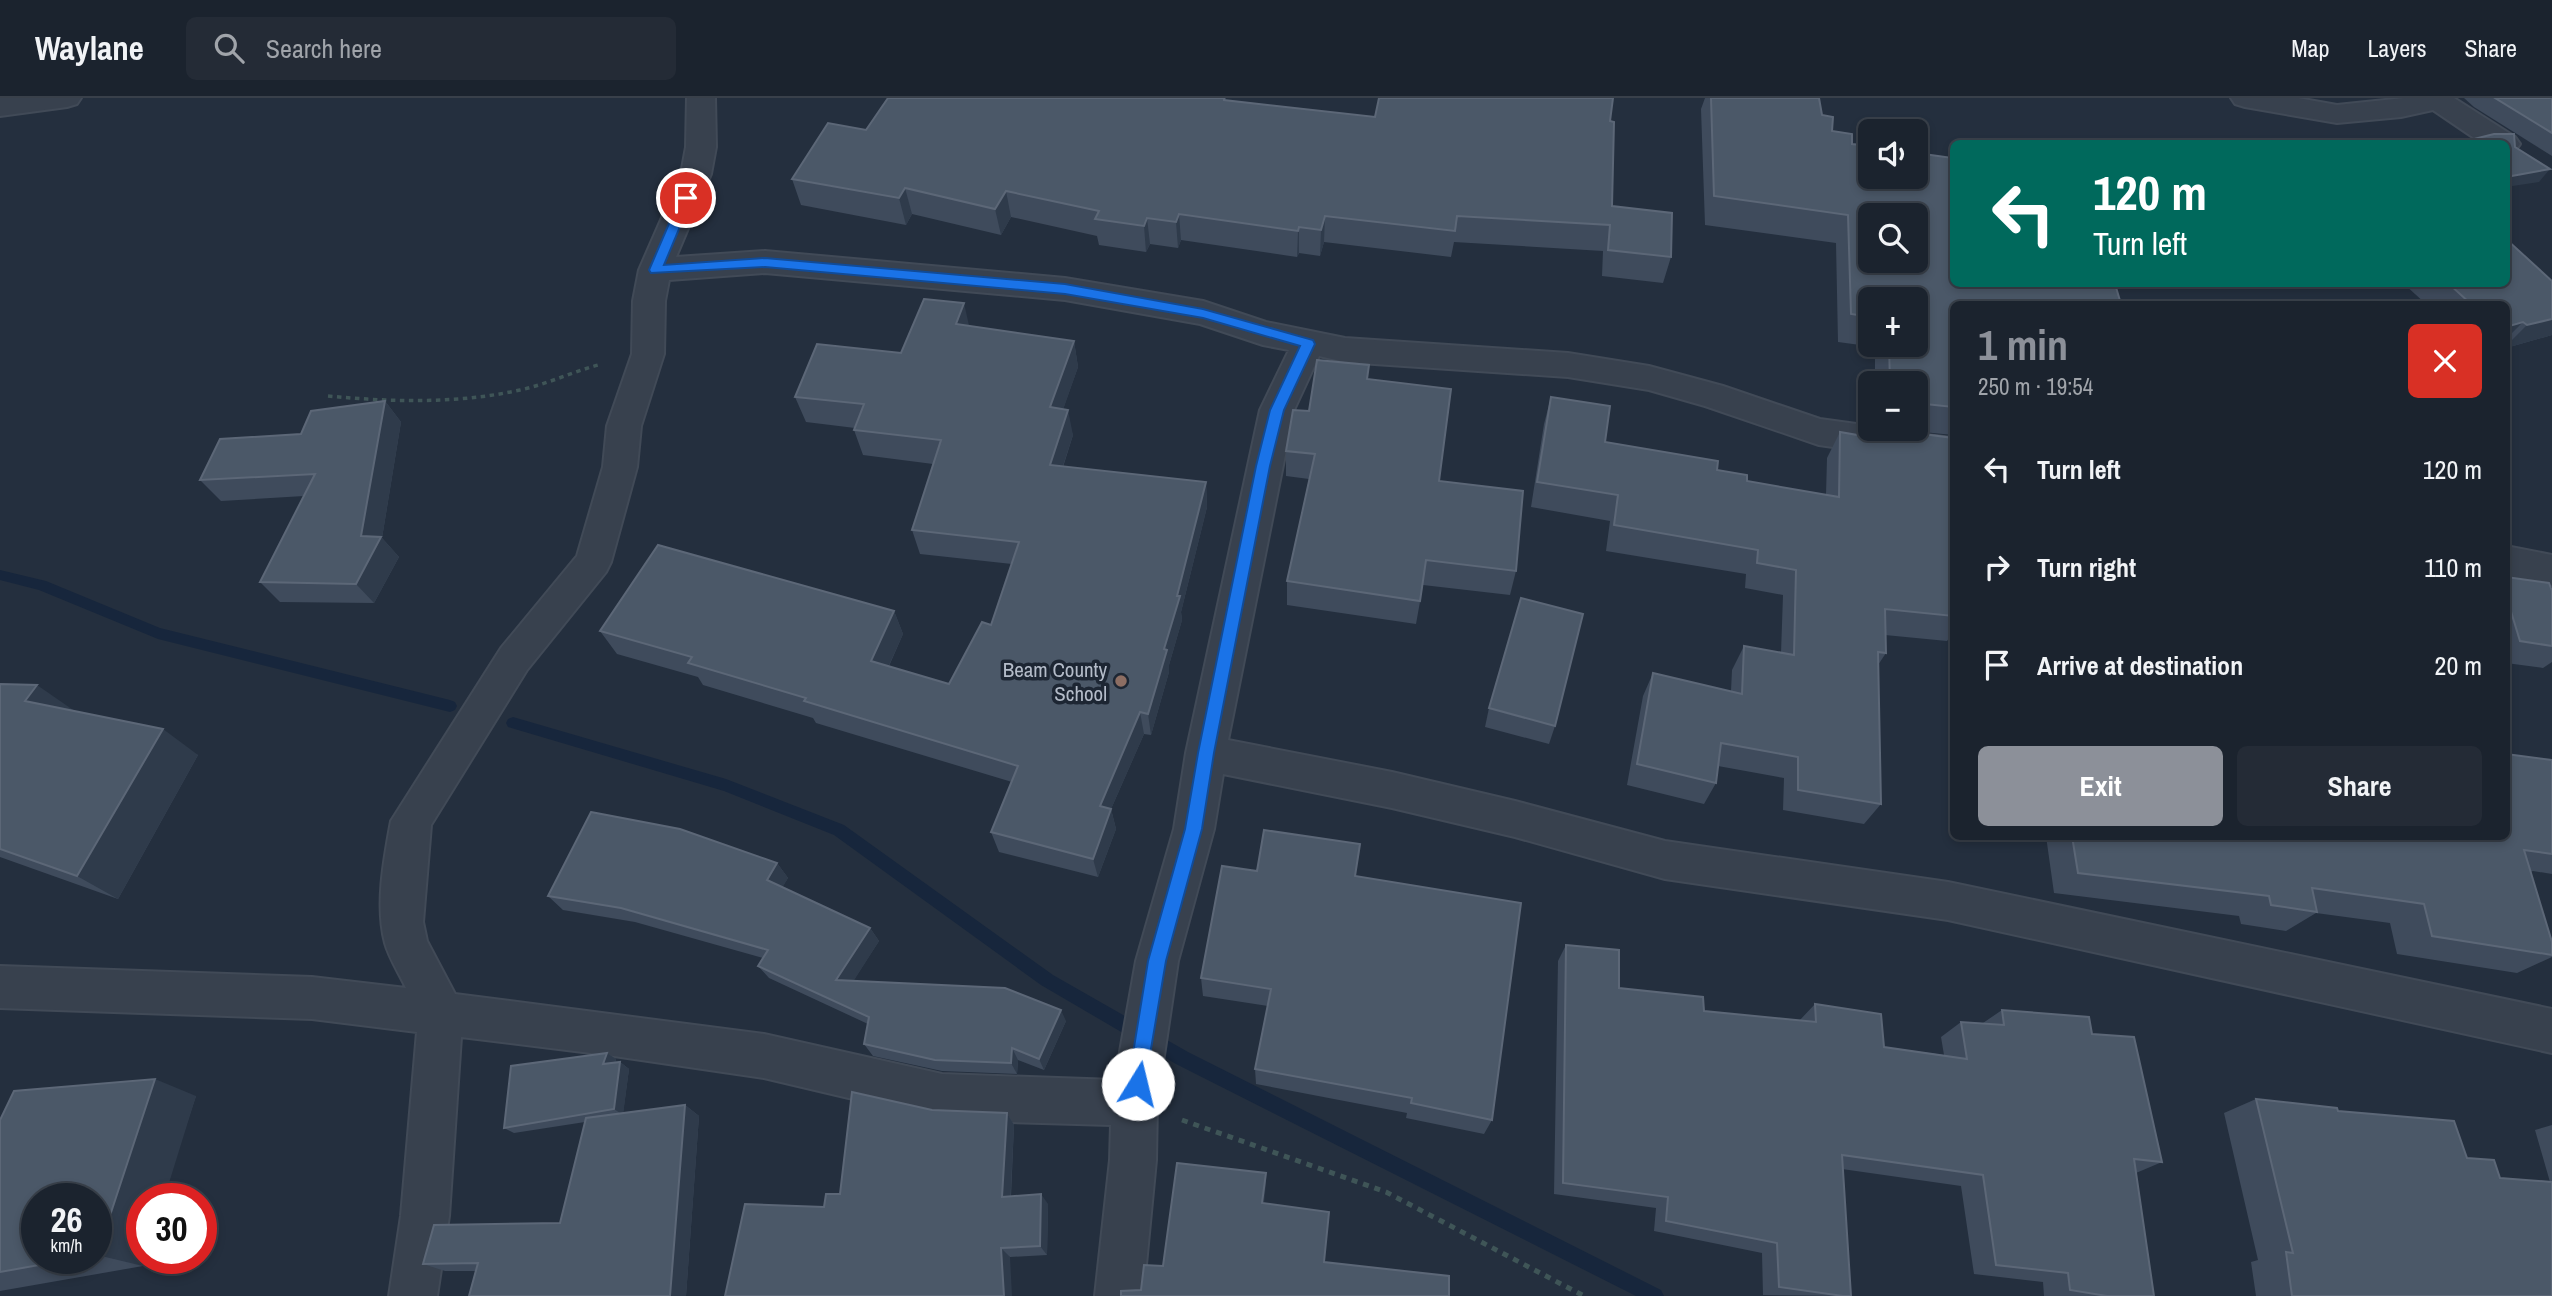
<!DOCTYPE html>
<html lang="en">
<head>
<meta charset="utf-8">
<style>
	:root { --surface:#1b232e; --page:#242b36; --text:#f1f3f6; --muted:#a0a4aa; --line:#39404a; --accent:#8c9099 }
	body { margin:0; font-family:"Archivo Narrow",sans-serif; background:var(--page); color:var(--text); height:100vh; display:flex; flex-direction:column; font-size:26px; white-space:nowrap }
	* { box-sizing:border-box; margin:0 }
	p { font-size:23px; color:var(--muted) }
	.icon { flex:none; width:38px; height:38px; fill:none; stroke:currentColor; stroke-width:2; stroke-linecap:round; stroke-linejoin:round }
	.map { position:relative; flex:1; overflow:hidden }
	.side { position:absolute; left:1950px; top:203px; width:560px; height:539px; display:flex; flex-direction:column; background:var(--surface); border-radius:10px; box-shadow:0 4px 10px #0003,0 0 0 2px var(--line) }
	.side>* { flex:none }
	.banner { position:absolute; left:1950px; top:42px; width:560px; height:147px; border-radius:10px; box-shadow:0 4px 10px #0003,0 0 0 2px var(--line); background:#00695c; color:#fff; overflow:hidden }
	.fabs { position:absolute; left:1858px; top:21px; display:grid; gap:14px }
	.fabs a { display:grid; place-items:center; width:70px; height:70px; border-radius:10px; background:var(--surface); box-shadow:0 4px 10px #0003,0 0 0 2px var(--line); font-size:35px }
	.speed { position:absolute; left:21px; top:1085px; display:flex; gap:14px; font-size:35px; font-weight:700; text-align:center }
	.speed>* { display:grid; place-content:center; width:91px; height:91px; border-radius:50%; background:var(--surface); box-shadow:0 4px 10px #0003,0 0 0 2px var(--line); line-height:1 }
	.speed small { font-size:18px; font-weight:400 }
	.speed .limit { border:10px solid #d22; background:#fff; color:#111 }
	.pin { position:absolute; display:grid; place-items:center; width:60px; height:60px; color:#fff; margin:-30px; border:4px solid #fff; border-radius:50%; box-shadow:0 2px 7px #0007 }
	.me { position:absolute; width:77px; margin:-38px; rotate:9deg; stroke-linejoin:round; filter:drop-shadow(0 0 5px #0008) }
	.turn { display:flex; align-items:center; gap:24px; height:147px; padding:0 28px; font-size:32px }
	.turn .icon { width:91px; height:91px; stroke-width:2.5 }
	.turn b { display:block; font-size:49px; line-height:60px }
	.round { display:grid; place-items:center; flex:none; width:74px; height:74px; border-radius:10px; background:var(--page) }
	.overview { display:flex; align-items:center; justify-content:space-between; height:119px; padding:0 28px }
	h1 { font-size:42px; font-weight:700; line-height:52px; color:var(--accent) }
	.primary-button { display:flex; gap:14px; margin-top:auto; padding:14px 28px }
	.primary-button a { flex:1; height:80px; border-radius:10px; background:var(--accent); color:#fff; font-size:28px; font-weight:700; line-height:80px; text-align:center }
	.primary-button a+a { background:var(--page); color:var(--text) }
	ul { padding:0; list-style:none }
	li { display:flex; align-items:center; gap:21px; height:98px; padding:0 28px }
	li div { flex:1 }
	li b { display:block; font-size:26px }
	li em { font-style:normal }
	header { display:flex; align-items:center; gap:42px; box-sizing:border-box; height:98px; padding:0 35px; background:var(--surface); border-bottom:2px solid var(--line) }
	header strong { font-size:33px }
	nav { display:flex; gap:38px; margin-inline-start:auto; font-size:24px }
	.search { width:490px; height:63px; background:var(--page); display:flex; align-items:center; gap:18px; box-sizing:border-box; padding:0 24px; border-radius:10px; color:var(--muted); font-size:26px }
	.map>svg:first-child { display:block }
	.lines { fill:none; stroke-linecap:round; stroke-linejoin:round }
	.stream { fill:#17263c; fill-rule:evenodd }
	.minor-casing { stroke:#414a57; stroke-width:4 }
	.path-far1 { stroke:#3f5557; stroke-width:3.5; stroke-dasharray:4.5 4.5; stroke-linecap:butt }
	.path { stroke:#3f5557; stroke-width:5; stroke-dasharray:6 6; stroke-linecap:butt }
	.minor { fill:#38414e; fill-rule:evenodd }
	.wall { fill:#3f4b5c; fill-rule:evenodd }
	.shaded-wall { fill:#2f3b4b }
	.building { fill:#4b5868; stroke:#5c6777; stroke-width:2; fill-rule:evenodd }
	.route { fill:#1a73e8; stroke:#114b97; stroke-width:2 }
	.education-dot { fill:#8d6e63; stroke:#1d2633; stroke-width:2.5 }
	.labels { text-anchor:middle; dominant-baseline:central; stroke-width:7; stroke-linejoin:round; paint-order:stroke }
	.poi-label { font-size:21px; fill:#b4bcc9; stroke:#1d2633; text-anchor:end }
</style>
</head>
<body>
<header>
<strong>Waylane</strong>
<div class="search"><svg class="icon" aria-label="search" viewBox="0 0 24 24"><circle cx="10" cy="10" r="6"/><path d="M15 15l6 6"/></svg>Search here</div>
<nav><a>Map</a><a>Layers</a><a>Share</a></nav>
</header>
<div class="map">
<svg width="2552" height="1198" viewBox="0 0 2552 1198">
	<rect width="100%" height="100%" fill="#242f3e"/>
	<g class="lines">
		<g class="stream">
			<path d="M0,472L46,483L160,530L450,602L455,604L457,608L455,612L450,614L158,541L39,492L0,482Z"/>
			<path d="M513,619L726,681L844,727L1053,877L1188,954L1661,1192L1664,1198H1636L1176,966L1041,887L834,737L724,693L508,629L506,625L508,621Z"/>
		</g>
		<g class="minor-casing">
			<g id="minor">
				<path d="M0,0H81L77,6L67,9L0,18Z"/>
				<path d="M687,0H715L716,49L711,76L676,159L765,153L1065,180L1203,203L1266,224L1345,240L1568,255L1649,268L1723,288L1820,321L1871,328V331L1953,340V366L1819,347L1705,308L1649,292L1568,279L1345,264L1319,258L1294,312L1228,642L1392,674L1515,703L1665,743L1948,784L2552,911V955L1948,822L1665,781L1515,739L1392,710L1223,676L1214,731L1178,863L1157,1005L1156,1062L1143,1198H1095L1110,1062L1111,1027L942,1022L764,980L607,957L461,939L449,1118L437,1198H389L401,1118L417,934L312,921L0,910V868L312,879L406,890C399,875 389,860 385,845C375,807 384,761 391,723L501,550L577,458L603,369L607,328L632,256L633,203L639,172L681,76L686,49ZM765,175L1065,202L1200,226L1263,247L1289,252L1260,312L1186,655L1174,731L1136,863L1115,982L942,976L764,936L455,896L427,843L423,824L431,727L527,572L606,474L611,464L637,369L641,328L664,256L665,203L669,182Z"/>
				<path d="M2231,0H2298L2337,7L2404,0H2454L2515,39L2520,46L2515,53L2506,55V46H2483L2433,12L2401,19L2337,25L2245,9L2235,6Z"/>
				<path d="M2506,448L2552,457V487L2506,478Z"/>
			</g>
		</g>
		<path class="path-far1" d="M328,298C392,304 457,306 520,292C548,286 574,273 602,266"/>
		<path class="path" d="M1182,1022L1386,1094L1584,1198"/>
		<use href="#minor" class="minor"/>
	</g>
	<g class="wall">
		<path d="M888,0H1226V2L1375,19L1610,23L1612,108L1671,159L1663,185L1602,178L1603,153L1454,144L1451,159L1324,144L1320,158L1299,155L1297,159L1181,142L1178,150L1150,146L1146,154L1099,147L1097,138L1011,119L1001,137L912,116L906,127L801,107L792,81L866,32Z"/>
		<path d="M1705,0H1819L1822,17L1832,33L1852,46L1953,206V337L1893,331H1916V285H1875V249L1838,244L1836,145L1705,127L1701,11ZM1871,201L1916,247H1871Z"/>
		<path d="M2464,0H2552V58L2474,9Z"/>
		<path d="M2552,183V237L2506,250V206H2426L2404,186H2506Z"/>
		<path d="M969,228L1074,243L1078,269L1063,311L1073,337L1063,369L1206,384L1207,409L1181,514L1182,522L1169,567V574L1151,637L1144,636L1111,711L1116,731L1098,779L999,754L991,734L1012,684L816,625L813,620L703,587L698,579L617,556L600,533L894,513L903,536L889,568L949,586L991,527L1012,466L920,456L912,432L933,366L863,357L854,332L855,330L806,324L795,299Z"/>
		<path d="M1368,281L1439,383L1516,473L1510,497L1423,487L1416,526L1287,507V483L1309,381L1286,378V353L1309,313Z"/>
		<path d="M1551,299L1605,344L1717,372L1747,383L1826,397L1827,360L1840,334L1886,342L1892,332L1953,340V535L1947,543L1885,537L1886,555L1878,567L1881,706L1864,726L1783,712L1784,680L1718,668L1716,685L1704,706L1627,687L1643,598L1653,575L1731,593L1732,572L1744,548L1781,555L1783,497L1745,490L1746,476L1606,453L1610,423L1531,409L1544,326Z"/>
		<path d="M385,303L401,324L382,440L399,459L374,505L280,504L260,484L304,398L221,403L200,382L301,336Z"/>
		<path d="M2506,479L2552,493V564L2543,570L2506,565Z"/>
		<path d="M0,586L198,657L118,801L0,759Z"/>
		<path d="M1489,610L1555,628L1549,646L1485,629Z"/>
		<path d="M2552,662V776L2533,773L2530,774L2552,844V859L2517,875L2397,856L2390,825L2316,815L2286,833L2241,826L2239,818L2054,795L2046,738H2506Z"/>
		<path d="M777,765L788,780L782,789L870,830L879,843L853,883L1066,923L1044,972L1018,962L1017,976L942,973L873,958L864,946L868,926L769,880L758,868L763,860L635,824L563,812L548,798Z"/>
		<path d="M1257,773L1356,779L1492,1022L1484,1036L1406,1020L1407,1015L1256,986L1255,971L1268,908L1203,898L1201,880Z"/>
		<path d="M1566,847L1619,890L1704,913L1799,923L1815,906L1884,949L1944,957L1941,939L1961,924L1983,925L2002,912L2092,936L2162,1064L2136,1075L2154,1198H2044L2043,1184L1974,1176L1961,1088L1842,1071L1851,1198L1763,1197L1762,1155L1654,1133L1656,1110L1554,1096L1558,863Z"/>
		<path d="M607,955L616,961L615,965L620,964L629,971L623,1015L685,1007L699,1018L686,1198L476,1173H445L423,1166L560,1125L585,1024L514,1035L504,1030Z"/>
		<path d="M196,998L142,1160H145L143,1168L0,1193V1022ZM96,1101V1160H37Z"/>
		<path d="M2256,1001L2338,1013L2467,1060L2500,1080L2550,1084L2535,1032L2552,1027V1198H2256L2251,1164L2258,1162L2224,1015Z"/>
		<path d="M932,1012L1007,1015L1014,1027L1011,1098L1048,1106L1047,1157L1010,1159L824,1109Z"/>
	</g>
	<g class="shaded-wall">
		<path d="M2550,71L2539,84L2506,89V79Z"/>
		<path d="M905,90L912,116L906,127L899,100Z"/>
		<path d="M1006,93L1011,119L1001,137L995,111Z"/>
		<path d="M1179,116L1181,142L1178,150L1176,124Z"/>
		<path d="M1325,118L1324,144L1320,158L1321,132Z"/>
		<path d="M1147,120L1150,146L1146,154L1144,128Z"/>
		<path d="M1299,129V155L1297,159L1298,133Z"/>
		<path d="M964,205L970,232L956,226Z"/>
		<path d="M2552,221V237L2506,250V248L2527,227Z"/>
		<path d="M2523,224L2506,241V229Z"/>
		<path d="M1074,243L1078,269L1055,335L1050,309Z"/>
		<path d="M385,303L401,324L382,440L399,459L374,505L356,486L361,438Z"/>
		<path d="M1068,312L1073,337L1055,392L1050,367Z"/>
		<path d="M1206,384L1207,409L1181,514L1182,522L1169,567V574L1151,637L1148,616Z"/>
		<path d="M894,513L903,536L881,585L871,563Z"/>
		<path d="M37,587L76,614L25,603Z"/>
		<path d="M1140,614L1144,636L1111,711L1116,731L1098,779L1093,761L1100,708Z"/>
		<path d="M163,631L198,657L118,801L77,778Z"/>
		<path d="M777,765L788,780L778,797L767,782Z"/>
		<path d="M870,830L879,843L846,895L836,882Z"/>
		<path d="M1061,912L1066,923L1044,972L1039,961Z"/>
		<path d="M1012,950L1018,962L1017,976L1011,965Z"/>
		<path d="M607,955L616,961L612,973L603,966Z"/>
		<path d="M620,964L629,971L623,1017L614,1011Z"/>
		<path d="M155,981L196,998L164,1101H142V1160H145L143,1168L97,1157Z"/>
		<path d="M685,1007L699,1018L686,1198H670Z"/>
		<path d="M1007,1015L1014,1027L1010,1109L1002,1099Z"/>
		<path d="M1266,1075V1086L1263,1116L1262,1105Z"/>
		<path d="M1041,1096L1048,1106L1047,1157L1040,1148Z"/>
		<path d="M1001,1150L1010,1159L1012,1198H1004Z"/>
	</g>
	<g class="building">
		<path d="M888,0H1224V2L1375,19L1379,0H1613L1610,23L1614,24L1612,108L1672,115L1671,159L1608,152L1610,127L1457,118L1455,133L1325,118L1321,132L1299,129L1298,133L1179,116L1176,124L1147,120L1144,128L1095,121L1099,113L1006,93L995,111L905,90L899,100L792,81L828,25L866,32Z"/>
		<path d="M1711,0H1819L1822,17L1833,19L1832,33L1852,36V46L1871,48V79H1916V55L1953,60V186H2115L2121,206H1953V309L1916,305V285H1890L1889,247H1916V201H1871V219L1851,216L1848,117L1714,98ZM1871,117H1916V163H1871Z"/>
		<path d="M2495,0H2552V35Z"/>
		<path d="M2494,36H2514L2515,49L2550,71L2506,79V46H2454Z"/>
		<path d="M2506,141L2552,183V221L2527,227L2523,224L2506,229V206H2471L2449,186H2506Z"/>
		<path d="M924,201L964,205L956,226L1074,243L1050,309L1068,312L1050,367L1206,384L1177,498H1180L1164,551L1167,552L1148,616L1140,614L1100,708L1111,711L1093,761L991,734L1018,668L804,603L806,600L688,565L692,559L600,533L658,447L894,513L871,563L949,586L982,524L991,527L1019,444L912,432L941,342L854,332L864,306L795,299L817,246L901,255Z"/>
		<path d="M1317,262L1369,267L1367,281L1451,291L1439,383L1523,393L1516,473L1426,462L1420,503L1287,483L1315,356L1286,353L1293,312L1309,313Z"/>
		<path d="M1551,299L1610,308L1605,344L1718,363L1717,372L1747,377V383L1839,399L1840,334L1892,343V332L1953,340V518L1885,511L1886,555L1878,554L1881,706L1798,692V659L1721,645L1716,685L1637,666L1653,575L1742,596L1744,548L1794,557L1796,472L1757,465L1758,452L1614,427L1618,397L1537,384Z"/>
		<path d="M385,303L361,438L381,439L356,486L260,484L315,376L200,382L220,341L301,336L311,313Z"/>
		<path d="M2506,479L2549,485L2552,493V548L2520,543L2506,497Z"/>
		<path d="M1521,500L1583,516L1555,628L1489,610Z"/>
		<path d="M0,586L37,587L25,603L163,631L77,778L0,751Z"/>
		<path d="M2506,656L2552,662V756L2524,752L2552,844V857L2432,838L2424,806L2312,790L2317,814L2271,807L2269,798L2078,775L2072,738H2506Z"/>
		<path d="M591,714L680,731L777,765L767,782L870,830L836,882L1005,890L1061,912L1039,961L1012,950L1011,965L935,962L864,946L869,919L758,868L768,852L621,810L548,798Z"/>
		<path d="M1264,732L1360,746L1355,778L1521,805L1492,1022L1411,1005L1412,1000L1255,971L1271,891L1201,880L1222,768L1257,773Z"/>
		<path d="M1566,847L1619,852V890L1703,899L1704,913L1816,924L1815,906L1881,916L1884,949L1967,961L1961,924L2004,927L2002,912L2089,919L2092,936L2134,939L2162,1064L2134,1061L2154,1198H2107L2070,1192L2068,1175L1996,1167L1983,1077L1842,1057L1851,1198H1843L1779,1189L1777,1145L1666,1123L1668,1099L1563,1085Z"/>
		<path d="M607,955L603,966L620,964L614,1011L504,1030L511,968Z"/>
		<path d="M155,981L97,1157L96,1101H37V1160H78L0,1174V1022L14,993Z"/>
		<path d="M852,994L932,1012L1007,1015L1002,1099L1041,1096L1040,1148L1001,1150L1004,1198H725L745,1106L824,1109L826,1096H840Z"/>
		<path d="M2256,1001L2337,1010L2338,1013L2454,1023L2467,1060L2494,1062L2500,1080L2552,1084V1198H2292L2286,1154L2293,1155Z"/>
		<path d="M685,1007L670,1198H469L478,1165L423,1166L434,1127L560,1125L586,1020Z"/>
		<path d="M1177,1065L1266,1075L1262,1105L1329,1114L1324,1164L1449,1178V1198H1121V1193L1141,1192L1144,1167L1163,1168Z"/>
	</g>
	<path class="route" d="M686,96L692,100L664,167L765,160L1065,186L1203,211L1313,242L1315,246L1284,312L1270,368L1214,655L1202,731L1166,863L1144,992L1138,995L1131,992L1128,986L1148,863L1185,731L1198,655L1256,368L1270,312L1300,248L1203,220L1065,196L765,169L651,175L649,172L680,100Z"/>
	<circle class="education-dot" cx="1121" cy="583" r="7"/>
	<g class="labels">
		<g class="poi-label">
			<text x="1107" y="571">Beam County<tspan x="1107" dy="24">School</tspan></text>
		</g>
	</g>
</svg>
<div class="fabs">
<a><svg class="icon" aria-label="sound" viewBox="0 0 24 24"><path d="M4 9h4l5-4v14l-5-4H4zM17 9q2 3 0 6"/></svg></a>
<a><svg class="icon" aria-label="search" viewBox="0 0 24 24"><circle cx="10" cy="10" r="6"/><path d="M15 15l6 6"/></svg></a>
<a>+</a>
<a>−</a>
</div>
<div class="speed"><div>26<small>km/h</small></div><div class="limit">30</div></div>
<div class="pin" style="left:686px;top:100px;background:#d93025"><svg class="icon" aria-label="arrive" viewBox="0 0 24 24"><path d="M6 21V4h12l-3 4 3 4H6"/></svg></div>
<svg class="me" style="left:1138px;top:986px" viewBox="-20 -20 40 40"><circle r="19" fill="#fff"/><path d="M0-13L10 11 0 6-10 11z" fill="#1a73e8"/></svg>
<div class="banner">
<div class="turn"><svg class="icon" aria-label="left" viewBox="0 0 24 24"><path d="M17 20v-9H6M10 6l-5 5 5 5"/></svg><div><b>120 m</b>Turn left</div></div>
</div>
<section class="side">
<div class="overview"><div><h1>1 min</h1><p>250 m · 19:54</p></div><a class="round" style="background:#d93025;color:#fff"><svg class="icon" aria-label="close" viewBox="0 0 24 24"><path d="M6 6l12 12M18 6L6 18"/></svg></a></div>
<ul>
<li><svg class="icon" aria-label="left" viewBox="0 0 24 24"><path d="M17 20v-9H6M10 6l-5 5 5 5"/></svg><div><b>Turn left</b></div><em>120 m</em></li>
<li><svg class="icon" aria-label="right" viewBox="0 0 24 24"><path d="M7 20v-9h11M14 6l5 5-5 5"/></svg><div><b>Turn right</b></div><em>110 m</em></li>
<li><svg class="icon" aria-label="arrive" viewBox="0 0 24 24"><path d="M6 21V4h12l-3 4 3 4H6"/></svg><div><b>Arrive at destination</b></div><em>20 m</em></li>
</ul>
<div class="primary-button"><a>Exit</a><a>Share</a></div>
</section>
</div>
</body>
</html>
